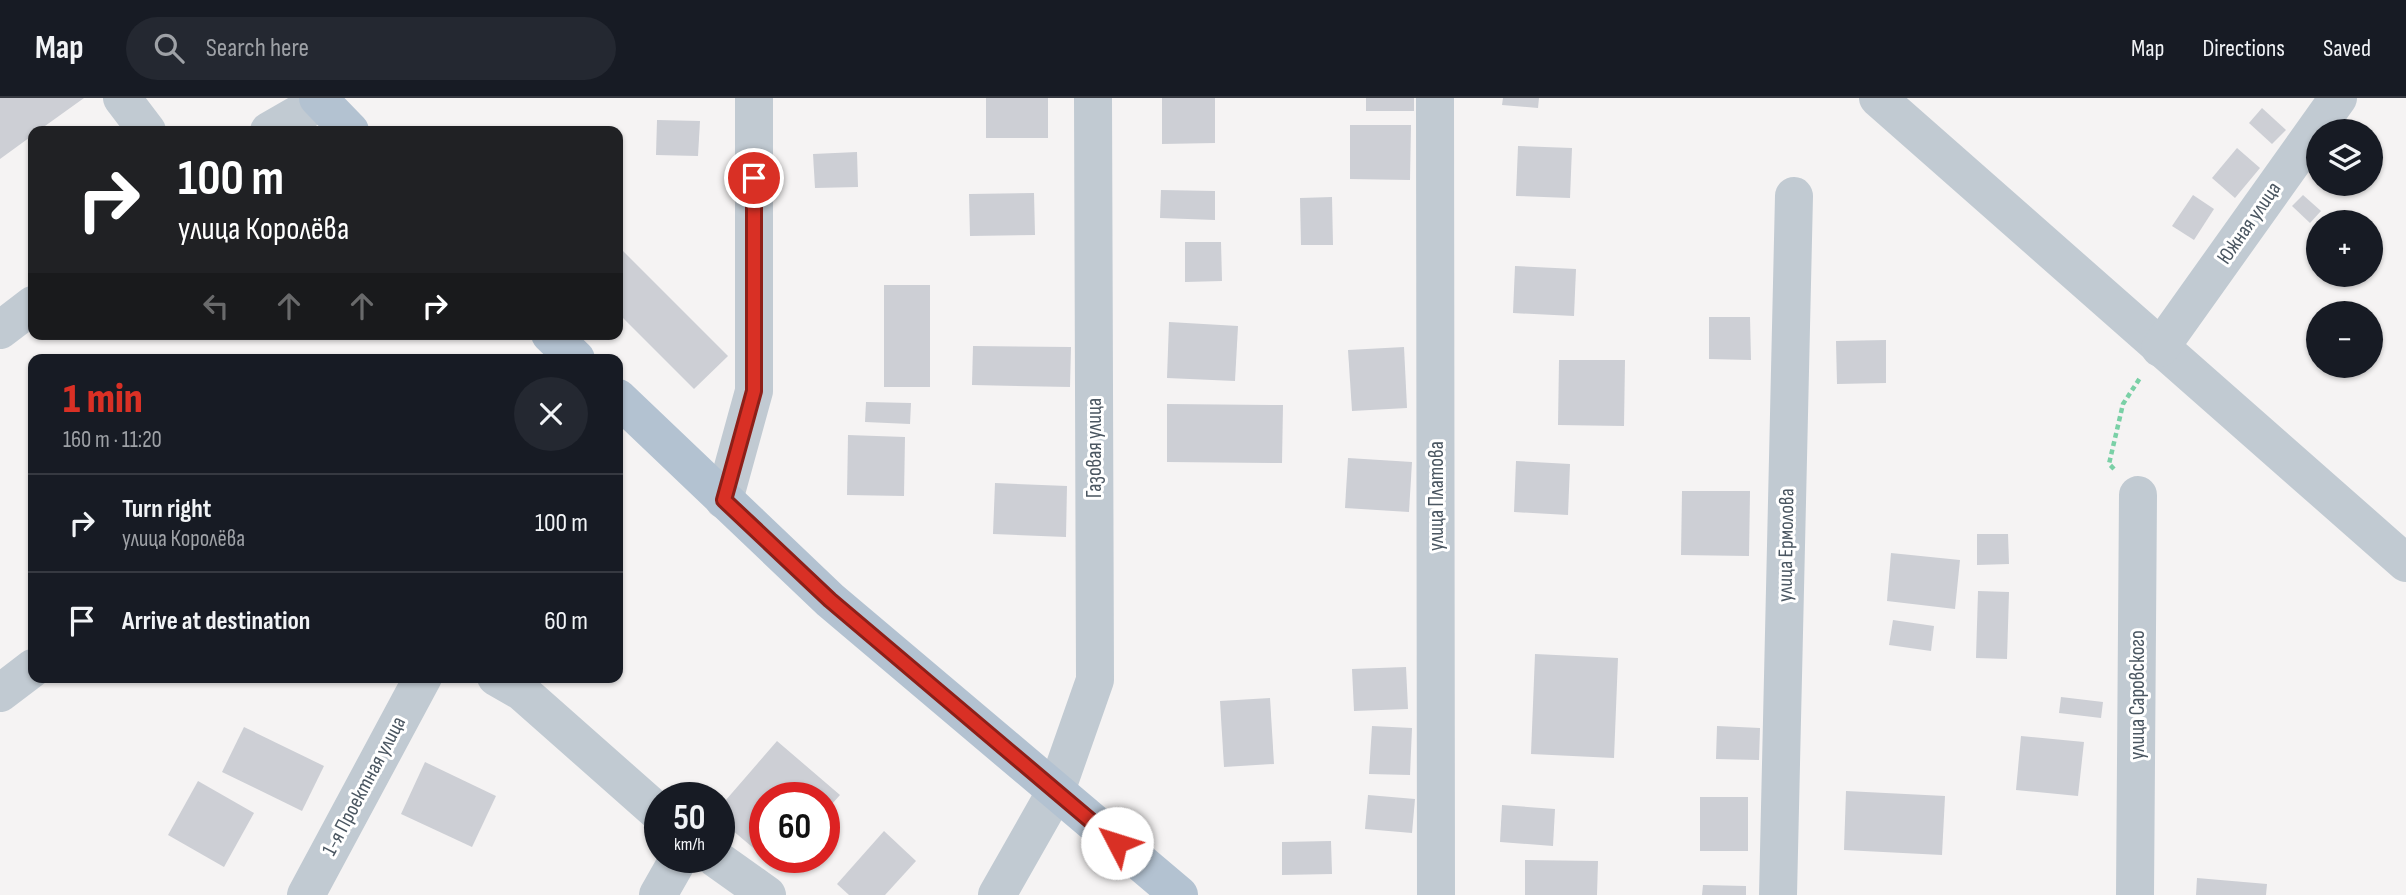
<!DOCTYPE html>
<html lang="en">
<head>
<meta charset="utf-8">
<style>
	:root { --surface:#171b24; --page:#242831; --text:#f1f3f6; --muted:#9ea1a6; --line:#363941; --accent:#d93025 }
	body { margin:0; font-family:"Sofia Sans Condensed",sans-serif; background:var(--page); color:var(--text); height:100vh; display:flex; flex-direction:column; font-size:26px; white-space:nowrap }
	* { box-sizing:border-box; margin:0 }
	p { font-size:23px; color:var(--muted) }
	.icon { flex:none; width:38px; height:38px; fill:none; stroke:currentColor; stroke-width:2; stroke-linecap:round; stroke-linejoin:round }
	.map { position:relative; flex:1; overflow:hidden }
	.panel { position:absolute; left:28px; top:256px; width:595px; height:329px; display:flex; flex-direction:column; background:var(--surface); border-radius:14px; box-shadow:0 2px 5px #0004 }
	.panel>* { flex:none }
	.guide { position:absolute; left:28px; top:28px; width:595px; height:214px; border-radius:14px; box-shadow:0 2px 5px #0004; background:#202124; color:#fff; overflow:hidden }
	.fabs { position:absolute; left:2306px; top:21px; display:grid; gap:14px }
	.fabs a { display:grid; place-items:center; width:77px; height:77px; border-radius:50%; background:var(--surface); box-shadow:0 2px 5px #0004; font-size:35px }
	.speed { position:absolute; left:644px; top:684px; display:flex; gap:14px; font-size:35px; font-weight:700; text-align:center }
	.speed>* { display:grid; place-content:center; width:91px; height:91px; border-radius:50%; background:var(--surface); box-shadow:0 2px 5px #0004; line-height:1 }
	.speed small { font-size:18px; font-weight:400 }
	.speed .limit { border:10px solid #d22; background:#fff; color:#111 }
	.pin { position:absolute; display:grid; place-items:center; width:60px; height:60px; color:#fff; margin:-30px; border:4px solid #fff; border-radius:50%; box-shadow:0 2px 7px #0007 }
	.me { position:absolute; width:77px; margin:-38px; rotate:310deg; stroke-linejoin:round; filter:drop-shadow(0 0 5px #0008) }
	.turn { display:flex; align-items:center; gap:24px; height:147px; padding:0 35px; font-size:32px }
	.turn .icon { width:91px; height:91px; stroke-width:2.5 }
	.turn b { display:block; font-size:49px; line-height:60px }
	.lanes { display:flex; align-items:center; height:66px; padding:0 35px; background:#0003; justify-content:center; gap:35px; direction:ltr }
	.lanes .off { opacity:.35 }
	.round { display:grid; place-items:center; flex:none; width:74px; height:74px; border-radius:37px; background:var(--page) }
	.headline { display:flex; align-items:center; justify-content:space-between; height:119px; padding:0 35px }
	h1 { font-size:42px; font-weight:800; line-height:52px; color:var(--accent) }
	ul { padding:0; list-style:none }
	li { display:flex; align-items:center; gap:21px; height:98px; padding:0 35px; border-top:2px solid var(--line) }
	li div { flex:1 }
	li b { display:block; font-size:26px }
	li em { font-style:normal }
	header { display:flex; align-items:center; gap:42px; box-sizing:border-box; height:98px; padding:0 35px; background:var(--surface); border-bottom:2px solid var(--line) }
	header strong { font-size:33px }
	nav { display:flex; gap:38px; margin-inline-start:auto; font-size:24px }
	.search { width:490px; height:63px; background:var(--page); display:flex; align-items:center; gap:18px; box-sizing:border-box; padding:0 24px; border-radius:38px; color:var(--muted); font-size:26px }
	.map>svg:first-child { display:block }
	.building { fill:#cdcfd5 }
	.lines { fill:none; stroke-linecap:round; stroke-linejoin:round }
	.path { stroke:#7ad0a6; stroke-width:4.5; stroke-dasharray:5 3.5; stroke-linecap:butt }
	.minor { stroke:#c1cad2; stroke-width:38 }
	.major { stroke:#b3c2d1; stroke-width:38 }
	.route-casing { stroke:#8d1f18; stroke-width:18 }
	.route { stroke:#d93025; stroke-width:12 }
	.labels { text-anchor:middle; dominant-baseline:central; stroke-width:6; stroke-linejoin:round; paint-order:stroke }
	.street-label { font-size:21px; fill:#4a5661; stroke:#fff }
</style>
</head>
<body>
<header>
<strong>Map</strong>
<div class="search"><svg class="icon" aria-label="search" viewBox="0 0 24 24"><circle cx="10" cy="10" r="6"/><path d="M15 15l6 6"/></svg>Search here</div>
<nav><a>Map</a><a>Directions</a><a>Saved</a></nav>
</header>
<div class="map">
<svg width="2406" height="797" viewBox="0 0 2406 797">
	<rect width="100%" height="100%" fill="#f5f3f3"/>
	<g class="building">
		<path d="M0,0H84L38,33H33V37L0,61Z"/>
		<rect x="986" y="0" width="62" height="40"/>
		<path d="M1162,0H1215V45L1162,46Z"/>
		<rect x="1366" y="0" width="48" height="13"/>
		<path d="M1503,0H1539L1538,10L1502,7Z"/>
		<path d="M2262,10L2286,32L2272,46L2249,25Z"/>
		<path d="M657,22L700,23L698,58L656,57Z"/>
		<path d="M1350,27H1411L1410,82L1350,81Z"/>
		<path d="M1518,48L1572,50L1570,100L1516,98Z"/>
		<path d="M2237,50L2260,70L2235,100L2212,80Z"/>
		<path d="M857,54L858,89L815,90L813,56Z"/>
		<path d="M1161,92L1215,93V122L1160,120Z"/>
		<path d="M1034,95L1035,137L970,138L969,96Z"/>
		<path d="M2193,97L2214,111L2194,142L2172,128Z"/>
		<path d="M2303,97L2321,113L2310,125L2292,108Z"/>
		<path d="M1332,99L1333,147H1301L1300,100Z"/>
		<path d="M1185,144H1221L1222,183L1185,184Z"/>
		<path d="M619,149L728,258L694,291L618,215Z"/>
		<path d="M1515,168L1576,171L1574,218L1513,215Z"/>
		<rect x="884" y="187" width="46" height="102"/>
		<path d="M1709,219H1750L1751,262L1709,261Z"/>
		<path d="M1169,224L1238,228L1235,283L1167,280Z"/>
		<path d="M1886,242V285L1837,286L1836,243Z"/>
		<path d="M973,248L1071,249L1070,289L972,287Z"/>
		<path d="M1404,249L1407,310L1352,313L1348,252Z"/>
		<path d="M1559,262H1625L1624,328L1558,327Z"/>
		<path d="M866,304L911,305L910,326L865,324Z"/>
		<path d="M1167,306L1283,307L1282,365L1167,364Z"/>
		<path d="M848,337L905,339L904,398L847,397Z"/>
		<path d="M1348,360L1412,364L1409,414L1345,410Z"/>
		<path d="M1516,363L1570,366L1568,417L1514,414Z"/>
		<path d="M995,385L1067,388L1066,439L993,436Z"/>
		<path d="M1682,393H1750L1749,458L1681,457Z"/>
		<path d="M1977,436H2008L2009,466L1977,467Z"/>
		<path d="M1891,455L1960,462L1955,511L1887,503Z"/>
		<path d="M1978,493L2009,494L2007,561L1976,560Z"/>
		<path d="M1893,522L1934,528L1931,553L1889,547Z"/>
		<path d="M1535,556L1618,560L1614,660L1531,656Z"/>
		<path d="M1406,569L1408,611L1354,613L1352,571Z"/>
		<path d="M2061,599L2103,604L2101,620L2059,615Z"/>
		<path d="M1270,600L1274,666L1224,669L1220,603Z"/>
		<path d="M1372,628L1412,630L1410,677L1369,676Z"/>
		<path d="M1717,628L1760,630L1759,662L1716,661Z"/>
		<path d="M244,629L324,668L302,713L222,674Z"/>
		<path d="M2021,638L2084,644L2078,698L2016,692Z"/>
		<path d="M777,643L840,697L824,715V700H765V760H786L777,770L719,721V710Z"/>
		<path d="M425,664L496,698L472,749L401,716Z"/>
		<path d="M198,683L254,715L224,769L168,737Z"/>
		<path d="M1846,693L1945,698L1942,757L1844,752Z"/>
		<path d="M1368,697L1415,701L1412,735L1365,731Z"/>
		<rect x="1700" y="699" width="48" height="54"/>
		<path d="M1502,707L1555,711L1553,748L1500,744Z"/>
		<path d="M884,733L916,763L885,797H849L837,786Z"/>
		<path d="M1331,743L1332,776L1282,777V744Z"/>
		<path d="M1525,762L1598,763L1597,797H1525Z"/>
		<path d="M2197,780L2267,786L2266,797H2196Z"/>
		<path d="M1703,787L1746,788V797H1702Z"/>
	</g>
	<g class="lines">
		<path class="path" d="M2114,371L2109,366L2123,306L2140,280"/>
		<g class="minor">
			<path d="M122,0L147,33"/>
			<path d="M1435,0L1436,797"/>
			<path d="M1878,0L2406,465"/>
			<path d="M269,33L321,3"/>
			<path d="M0,232L33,207"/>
			<path d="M2160,250L2338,0"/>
			<path d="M724,402L754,293V0"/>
			<path d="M496,579L522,594L660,716"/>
			<path d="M0,595L33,570"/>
			<path d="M715,760L767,797"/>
			<path d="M306,797L423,579"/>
			<path d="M658,797L679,760"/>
			<path d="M997,797L1056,693L1095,582L1093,0"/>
			<path d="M1778,797L1794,98"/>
			<path d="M2135,797L2138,397"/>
		</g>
		<g class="major">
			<path d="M318,0L350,33"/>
			<path d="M550,236L576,261"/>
			<path d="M618,300L830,502L1179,797"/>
		</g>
	</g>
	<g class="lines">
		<g class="route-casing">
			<path id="route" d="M754,80V293L724,402L830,502L1117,745"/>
		</g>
		<use href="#route" class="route"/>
	</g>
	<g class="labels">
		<g class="street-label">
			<text transform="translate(2249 125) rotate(-55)">Южная улица</text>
			<text transform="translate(1094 350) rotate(-90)">Газовая улица</text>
			<text transform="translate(1436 398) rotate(-90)">улица Платова</text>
			<text transform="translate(1786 447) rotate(-89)">улица Ермолова</text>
			<text transform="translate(2137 597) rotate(-90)">улица Саровского</text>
			<text transform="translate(364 688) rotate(-62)">1-я Проектная улица</text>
		</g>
	</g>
</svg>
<div class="fabs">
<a><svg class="icon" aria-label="layers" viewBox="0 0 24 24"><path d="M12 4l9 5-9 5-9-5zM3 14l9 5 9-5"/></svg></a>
<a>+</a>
<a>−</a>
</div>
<div class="speed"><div>50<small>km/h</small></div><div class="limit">60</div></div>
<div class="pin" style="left:754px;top:80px;background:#d93025"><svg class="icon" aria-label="arrive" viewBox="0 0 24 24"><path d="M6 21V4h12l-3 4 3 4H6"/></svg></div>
<svg class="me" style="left:1117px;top:745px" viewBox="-20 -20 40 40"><circle r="19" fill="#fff"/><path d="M0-13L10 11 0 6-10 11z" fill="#d93025"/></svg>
<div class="guide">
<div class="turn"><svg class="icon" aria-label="right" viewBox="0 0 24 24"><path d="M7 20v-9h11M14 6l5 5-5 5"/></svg><div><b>100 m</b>улица Королёва</div></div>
<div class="lanes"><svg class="icon off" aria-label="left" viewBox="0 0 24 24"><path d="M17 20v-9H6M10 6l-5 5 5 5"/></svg><svg class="icon off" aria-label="ahead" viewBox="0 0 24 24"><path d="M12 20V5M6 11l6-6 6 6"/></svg><svg class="icon off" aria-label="ahead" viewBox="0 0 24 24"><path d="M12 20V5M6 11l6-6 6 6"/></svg><svg class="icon" aria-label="right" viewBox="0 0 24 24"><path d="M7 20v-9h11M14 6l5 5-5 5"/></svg></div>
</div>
<section class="panel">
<div class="headline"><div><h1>1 min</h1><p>160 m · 11:20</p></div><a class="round"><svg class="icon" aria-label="close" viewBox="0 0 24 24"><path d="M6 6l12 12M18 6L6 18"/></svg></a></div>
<ul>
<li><svg class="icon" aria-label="right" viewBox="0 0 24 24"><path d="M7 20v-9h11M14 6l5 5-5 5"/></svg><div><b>Turn right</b><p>улица Королёва</p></div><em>100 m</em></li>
<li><svg class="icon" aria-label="arrive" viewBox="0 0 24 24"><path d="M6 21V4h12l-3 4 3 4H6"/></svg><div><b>Arrive at destination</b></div><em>60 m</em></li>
</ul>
</section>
</div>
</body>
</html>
